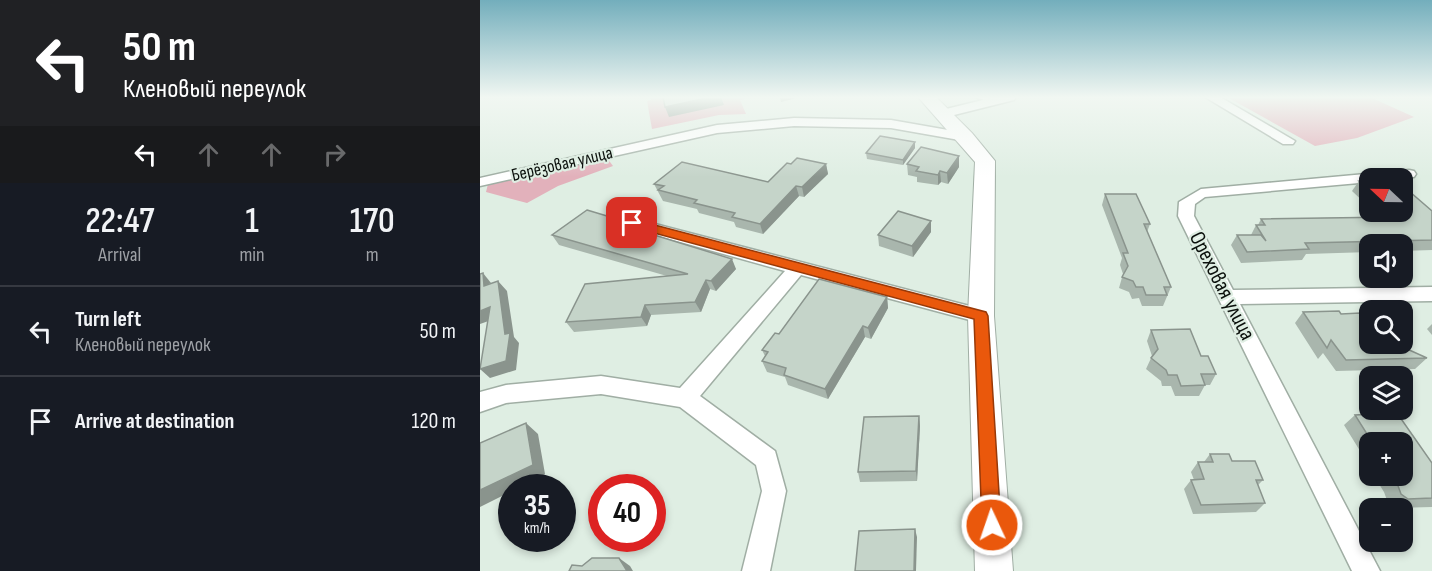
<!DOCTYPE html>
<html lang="en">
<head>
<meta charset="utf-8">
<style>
	:root { --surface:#171b24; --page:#242831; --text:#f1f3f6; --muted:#9ea1a6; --line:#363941 }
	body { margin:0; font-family:"Sofia Sans Condensed",sans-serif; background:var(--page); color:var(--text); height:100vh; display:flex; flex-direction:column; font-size:22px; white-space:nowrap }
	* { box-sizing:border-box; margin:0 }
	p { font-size:20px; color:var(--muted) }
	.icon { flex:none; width:33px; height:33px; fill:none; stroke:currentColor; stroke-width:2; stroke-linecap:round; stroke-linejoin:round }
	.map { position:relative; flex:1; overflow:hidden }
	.drawer { display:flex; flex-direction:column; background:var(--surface); width:480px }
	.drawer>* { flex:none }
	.guide { background:#202124; color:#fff; overflow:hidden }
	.needle { width:39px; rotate:292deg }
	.tools { position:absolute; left:879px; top:168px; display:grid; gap:12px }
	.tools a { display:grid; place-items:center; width:54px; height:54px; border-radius:12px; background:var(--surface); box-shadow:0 3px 9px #0003; font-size:30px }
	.speed { position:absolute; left:18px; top:474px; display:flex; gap:12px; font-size:30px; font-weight:700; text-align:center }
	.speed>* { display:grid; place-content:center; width:78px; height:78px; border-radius:50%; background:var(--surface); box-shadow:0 3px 9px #0003; line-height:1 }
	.speed small { font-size:15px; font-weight:400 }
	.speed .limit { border:9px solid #d22; background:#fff; color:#111 }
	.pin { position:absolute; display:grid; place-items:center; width:51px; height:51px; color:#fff; margin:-26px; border-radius:12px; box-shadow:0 3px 9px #0006 }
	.me { position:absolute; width:66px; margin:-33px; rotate:357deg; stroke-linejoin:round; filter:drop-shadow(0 0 4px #0008) }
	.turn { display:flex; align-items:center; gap:21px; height:126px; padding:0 24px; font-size:27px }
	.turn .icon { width:78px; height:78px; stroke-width:2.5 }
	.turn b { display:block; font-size:42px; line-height:51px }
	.lanes { display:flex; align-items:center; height:57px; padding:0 24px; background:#0003; justify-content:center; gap:30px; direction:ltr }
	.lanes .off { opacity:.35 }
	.eta { display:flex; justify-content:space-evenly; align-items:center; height:102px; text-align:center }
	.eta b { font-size:36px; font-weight:600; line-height:42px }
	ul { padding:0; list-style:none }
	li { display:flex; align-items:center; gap:18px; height:90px; padding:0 24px; border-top:2px solid var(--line) }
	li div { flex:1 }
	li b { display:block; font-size:22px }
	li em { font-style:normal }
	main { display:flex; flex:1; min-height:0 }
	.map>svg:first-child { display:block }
	.green { fill:#e2b1bb }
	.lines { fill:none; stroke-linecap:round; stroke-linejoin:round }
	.lane-casing { stroke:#a0aea4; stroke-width:3 }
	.street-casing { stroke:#a0aea4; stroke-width:3 }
	.secondary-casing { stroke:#a0aea4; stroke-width:2 }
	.lane { fill:#fff; fill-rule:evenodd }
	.street { fill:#fff; fill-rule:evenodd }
	.secondary { fill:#fff; fill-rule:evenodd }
	.wall { fill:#a9b6ad }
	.shaded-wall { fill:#8a948d }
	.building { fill:#c5d4c9; stroke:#8a948d; stroke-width:1.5 }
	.route { fill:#ea580c; stroke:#983908; stroke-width:1.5 }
	.labels { text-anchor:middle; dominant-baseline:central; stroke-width:4.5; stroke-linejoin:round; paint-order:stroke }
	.far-street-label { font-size:18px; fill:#0b100c; stroke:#dfeee3 }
	.street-label { font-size:22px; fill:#0b100c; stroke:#dfeee3 }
</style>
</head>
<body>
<main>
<section class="drawer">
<div class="guide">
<div class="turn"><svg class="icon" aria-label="left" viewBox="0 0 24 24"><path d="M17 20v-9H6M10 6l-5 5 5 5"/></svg><div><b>50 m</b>Кленовый переулок</div></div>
<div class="lanes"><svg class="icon" aria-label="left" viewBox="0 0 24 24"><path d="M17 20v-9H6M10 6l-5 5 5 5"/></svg><svg class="icon off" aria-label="ahead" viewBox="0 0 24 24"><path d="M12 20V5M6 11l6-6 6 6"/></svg><svg class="icon off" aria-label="ahead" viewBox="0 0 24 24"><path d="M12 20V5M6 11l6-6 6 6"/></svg><svg class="icon off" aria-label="right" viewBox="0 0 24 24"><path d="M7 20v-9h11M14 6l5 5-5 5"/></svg></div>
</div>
<div class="eta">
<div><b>22:47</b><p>Arrival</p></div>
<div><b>1</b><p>min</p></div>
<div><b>170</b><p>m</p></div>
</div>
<ul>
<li><svg class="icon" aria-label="left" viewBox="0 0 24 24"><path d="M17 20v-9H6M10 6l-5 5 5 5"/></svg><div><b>Turn left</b><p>Кленовый переулок</p></div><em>50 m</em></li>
<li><svg class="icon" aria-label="arrive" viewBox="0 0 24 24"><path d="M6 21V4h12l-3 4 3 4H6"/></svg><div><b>Arrive at destination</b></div><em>120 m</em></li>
</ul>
</section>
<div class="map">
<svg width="952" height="571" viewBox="0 0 952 571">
	<rect width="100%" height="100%" fill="#dfeee3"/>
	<g class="green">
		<path d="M170,97H275L260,100L266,114L239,115L172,129L167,101L171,100Z"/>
		<path d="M747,97H890L934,117L877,138L835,146Z"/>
		<path d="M127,158L133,166L78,186L47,203L6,192L8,184Z"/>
	</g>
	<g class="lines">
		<g class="lane-casing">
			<path id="lane" d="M495,97H505L516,101L513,103Z"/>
		</g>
		<g class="street-casing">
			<g id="street">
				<path d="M515,97H536L534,100L462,118L456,114L458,111Z"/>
				<path d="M725,97H740L815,141L813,144H803Z"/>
				<path d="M314,118L411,120L485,133L492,137L485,141L411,128L314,126L237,133L0,186V178L237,125Z"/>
				<path d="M929,170L934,171L936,174L934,177L890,178V182L725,197L715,204L714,216L753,290L952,287V301L760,304L900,571H872L698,216L699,202L721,189Z"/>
				<path d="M152,218L501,309L508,311L511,316L508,321L501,323L321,275L220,396L295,451L306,491L290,571H262L282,491L276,465L200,407L121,394L26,403L0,412V392L26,385L121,376L200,388L305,271L146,227L144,223Z"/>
			</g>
		</g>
		<g class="secondary-casing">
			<path id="secondary" d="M438,97H456L492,133L515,161L514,316L533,571H495L488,316L495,162Z"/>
		</g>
		<use href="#lane" class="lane"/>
		<use href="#street" class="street"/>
		<use href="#secondary" class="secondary"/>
	</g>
	<g class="wall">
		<path d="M435,142V148L423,165L387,159L386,153Z"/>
		<path d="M311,164H346L348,174L324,197L319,196L283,234L256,227L254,222L219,213L217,209L183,201L174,184L288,182Z"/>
		<path d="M427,164L479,167L468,184L461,182L458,185L437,182V177L428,175Z"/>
		<path d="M890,180V208L872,191L879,181Z"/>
		<path d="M625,194L670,224L667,232L691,287L683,306H662L659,298L652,299L649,292L639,288L643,274L640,265L642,258L622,205Z"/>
		<path d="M952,211V250L922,251V244H890V252L826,254L822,260L761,263L751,245L757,235H771L776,225H778L781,219L898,217L892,212Z"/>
		<path d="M451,221V232L433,257L399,246L398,235Z"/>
		<path d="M140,225L256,269L236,291L230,289L221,312L171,315L167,326L94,332L86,322L187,276L79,245L72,235Z"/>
		<path d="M407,297L408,308L391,339L385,337L348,399L308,385L305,377L287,372L282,361L285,356L282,350L299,334Z"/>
		<path d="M823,312L861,314L890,344L947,358L935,369L856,371L843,353L838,359L815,323Z"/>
		<path d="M952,324V335L947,329Z"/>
		<path d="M671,330L721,356L736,374L730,385H725L719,396H695L691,386H682L681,381L666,369L672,356L667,341Z"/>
		<path d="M917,413L952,463V507L914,508L908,503L904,492L894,476H922V442H890V467L864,425L875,415Z"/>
		<path d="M439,416L440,426L437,481L380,482L378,472Z"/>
		<path d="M730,454L752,461L783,480L778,485L785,503L776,512L713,514L704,489L711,480H714L711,472L718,462H724Z"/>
	</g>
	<g class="shaded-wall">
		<path d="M231,97H241L244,105L189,117L185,107Z"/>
		<path d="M300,97H321L301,102Z"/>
		<path d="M435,142V148L423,165V160Z"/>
		<path d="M479,156V167L468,184L467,173Z"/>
		<path d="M346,164L348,174L324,197L322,187Z"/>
		<path d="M460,171L461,182L458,185V175Z"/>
		<path d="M316,186L319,196L283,234L280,224Z"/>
		<path d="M137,219L142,228L132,222Z"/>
		<path d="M451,221V232L433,257L432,246Z"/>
		<path d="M252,259L256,269L236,291L231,281Z"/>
		<path d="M3,273L11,283L4,286Z"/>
		<path d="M226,280L230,289L221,312L215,302Z"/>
		<path d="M18,281L27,291L34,337L39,343L36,370L10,378L0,369Z"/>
		<path d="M407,297L408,308L391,339L388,328Z"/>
		<path d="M165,305L171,315L167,326L161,317Z"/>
		<path d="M10,307L20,317L0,324V311Z"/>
		<path d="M383,326L385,337L348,399L345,389Z"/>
		<path d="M439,416L440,426L437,481L436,471Z"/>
		<path d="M46,423L58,434L65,474L38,488H32V491L0,507V490Z"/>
		<path d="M435,529L437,537L436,571H434Z"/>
		<path d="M139,558L150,566L153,571H147Z"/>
	</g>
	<g class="building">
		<path d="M183,97H231L185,107Z"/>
		<path d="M400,136L435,142L423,160L386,153Z"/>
		<path d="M441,147L479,156L467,173L460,171L458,175L436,171L439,167L427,164Z"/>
		<path d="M317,158L346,164L322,187L316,186L280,224L252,217L255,213L214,203L217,200L178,190L184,186L174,184L202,162L288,182L307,163L311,164Z"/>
		<path d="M890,180V191L879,181Z"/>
		<path d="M922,185L952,211V240L825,243L829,249L767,252L757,235H781L786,241L776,225H785L781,219L916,217L911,212H922Z"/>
		<path d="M625,194H656L670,224H664L691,287H684L687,295H666L663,287H656L653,281L642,277L648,266L643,253H648Z"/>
		<path d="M107,210L137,219L132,222L252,259L231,281L226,280L215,302L165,305L161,317L86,322L105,284L208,274L72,235Z"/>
		<path d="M418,211L451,221L432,246L398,235Z"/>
		<path d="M3,273L4,286L18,281L25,334L30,333L26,361L0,369L10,307L0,311V274Z"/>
		<path d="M339,279L407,297L388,328L383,326L345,389L304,375L306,368L282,361L288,352L282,350L295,333L299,334Z"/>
		<path d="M859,311L861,314L880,313L883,316H890V344H916L947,358L866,360L851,340L847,348L823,312Z"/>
		<path d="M710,329L721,356H728L736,374H721L725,385L701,386L697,375H688L686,370L671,358L678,349L671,330Z"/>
		<path d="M917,413L952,463V498L928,499L921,494L917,483L913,476H922V442H892L875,415Z"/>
		<path d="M439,416L436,471L378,472L384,417Z"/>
		<path d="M46,423L53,465L0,490V443Z"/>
		<path d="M730,454H749L752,461H775L783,480H776L785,503L721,505L711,480L724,479L718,462H733Z"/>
		<path d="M435,529L434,571H375L379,531Z"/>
		<path d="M112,558H139L147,571H89L92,565L102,566Z"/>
	</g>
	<linearGradient id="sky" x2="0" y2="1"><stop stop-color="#73aebc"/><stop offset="0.55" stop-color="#f1f7f2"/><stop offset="1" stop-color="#f1f7f2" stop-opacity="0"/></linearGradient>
	<rect width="952" height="177" fill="url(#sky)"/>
	<path class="route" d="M152,219L506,312L508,316L521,525L519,531L512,534L505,531L502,525L494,319L148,226V220Z"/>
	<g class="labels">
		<g class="far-street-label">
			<text transform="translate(82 164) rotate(-13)">Берёзовая улица</text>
		</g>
		<g class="street-label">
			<text transform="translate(742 286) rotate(63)">Ореховая улица</text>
		</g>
	</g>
</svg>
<div class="tools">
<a><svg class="needle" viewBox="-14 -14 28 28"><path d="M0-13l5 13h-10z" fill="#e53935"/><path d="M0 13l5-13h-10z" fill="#9ea1a6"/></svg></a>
<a><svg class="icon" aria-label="sound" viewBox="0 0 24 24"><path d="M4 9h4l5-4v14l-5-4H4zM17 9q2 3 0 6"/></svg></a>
<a><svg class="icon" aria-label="search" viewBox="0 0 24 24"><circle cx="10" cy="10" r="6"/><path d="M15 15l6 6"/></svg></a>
<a><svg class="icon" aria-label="layers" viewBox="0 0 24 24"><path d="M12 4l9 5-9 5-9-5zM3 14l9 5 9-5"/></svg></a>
<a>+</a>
<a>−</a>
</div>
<div class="speed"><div>35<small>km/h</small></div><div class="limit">40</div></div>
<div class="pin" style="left:152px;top:223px;background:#d93025"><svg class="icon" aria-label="arrive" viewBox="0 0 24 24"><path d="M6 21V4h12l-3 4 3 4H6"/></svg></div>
<svg class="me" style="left:512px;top:525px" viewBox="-20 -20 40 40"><circle r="17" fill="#ea580c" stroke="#fff" stroke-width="3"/><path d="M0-11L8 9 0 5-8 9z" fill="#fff"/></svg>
</div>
</main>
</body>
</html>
